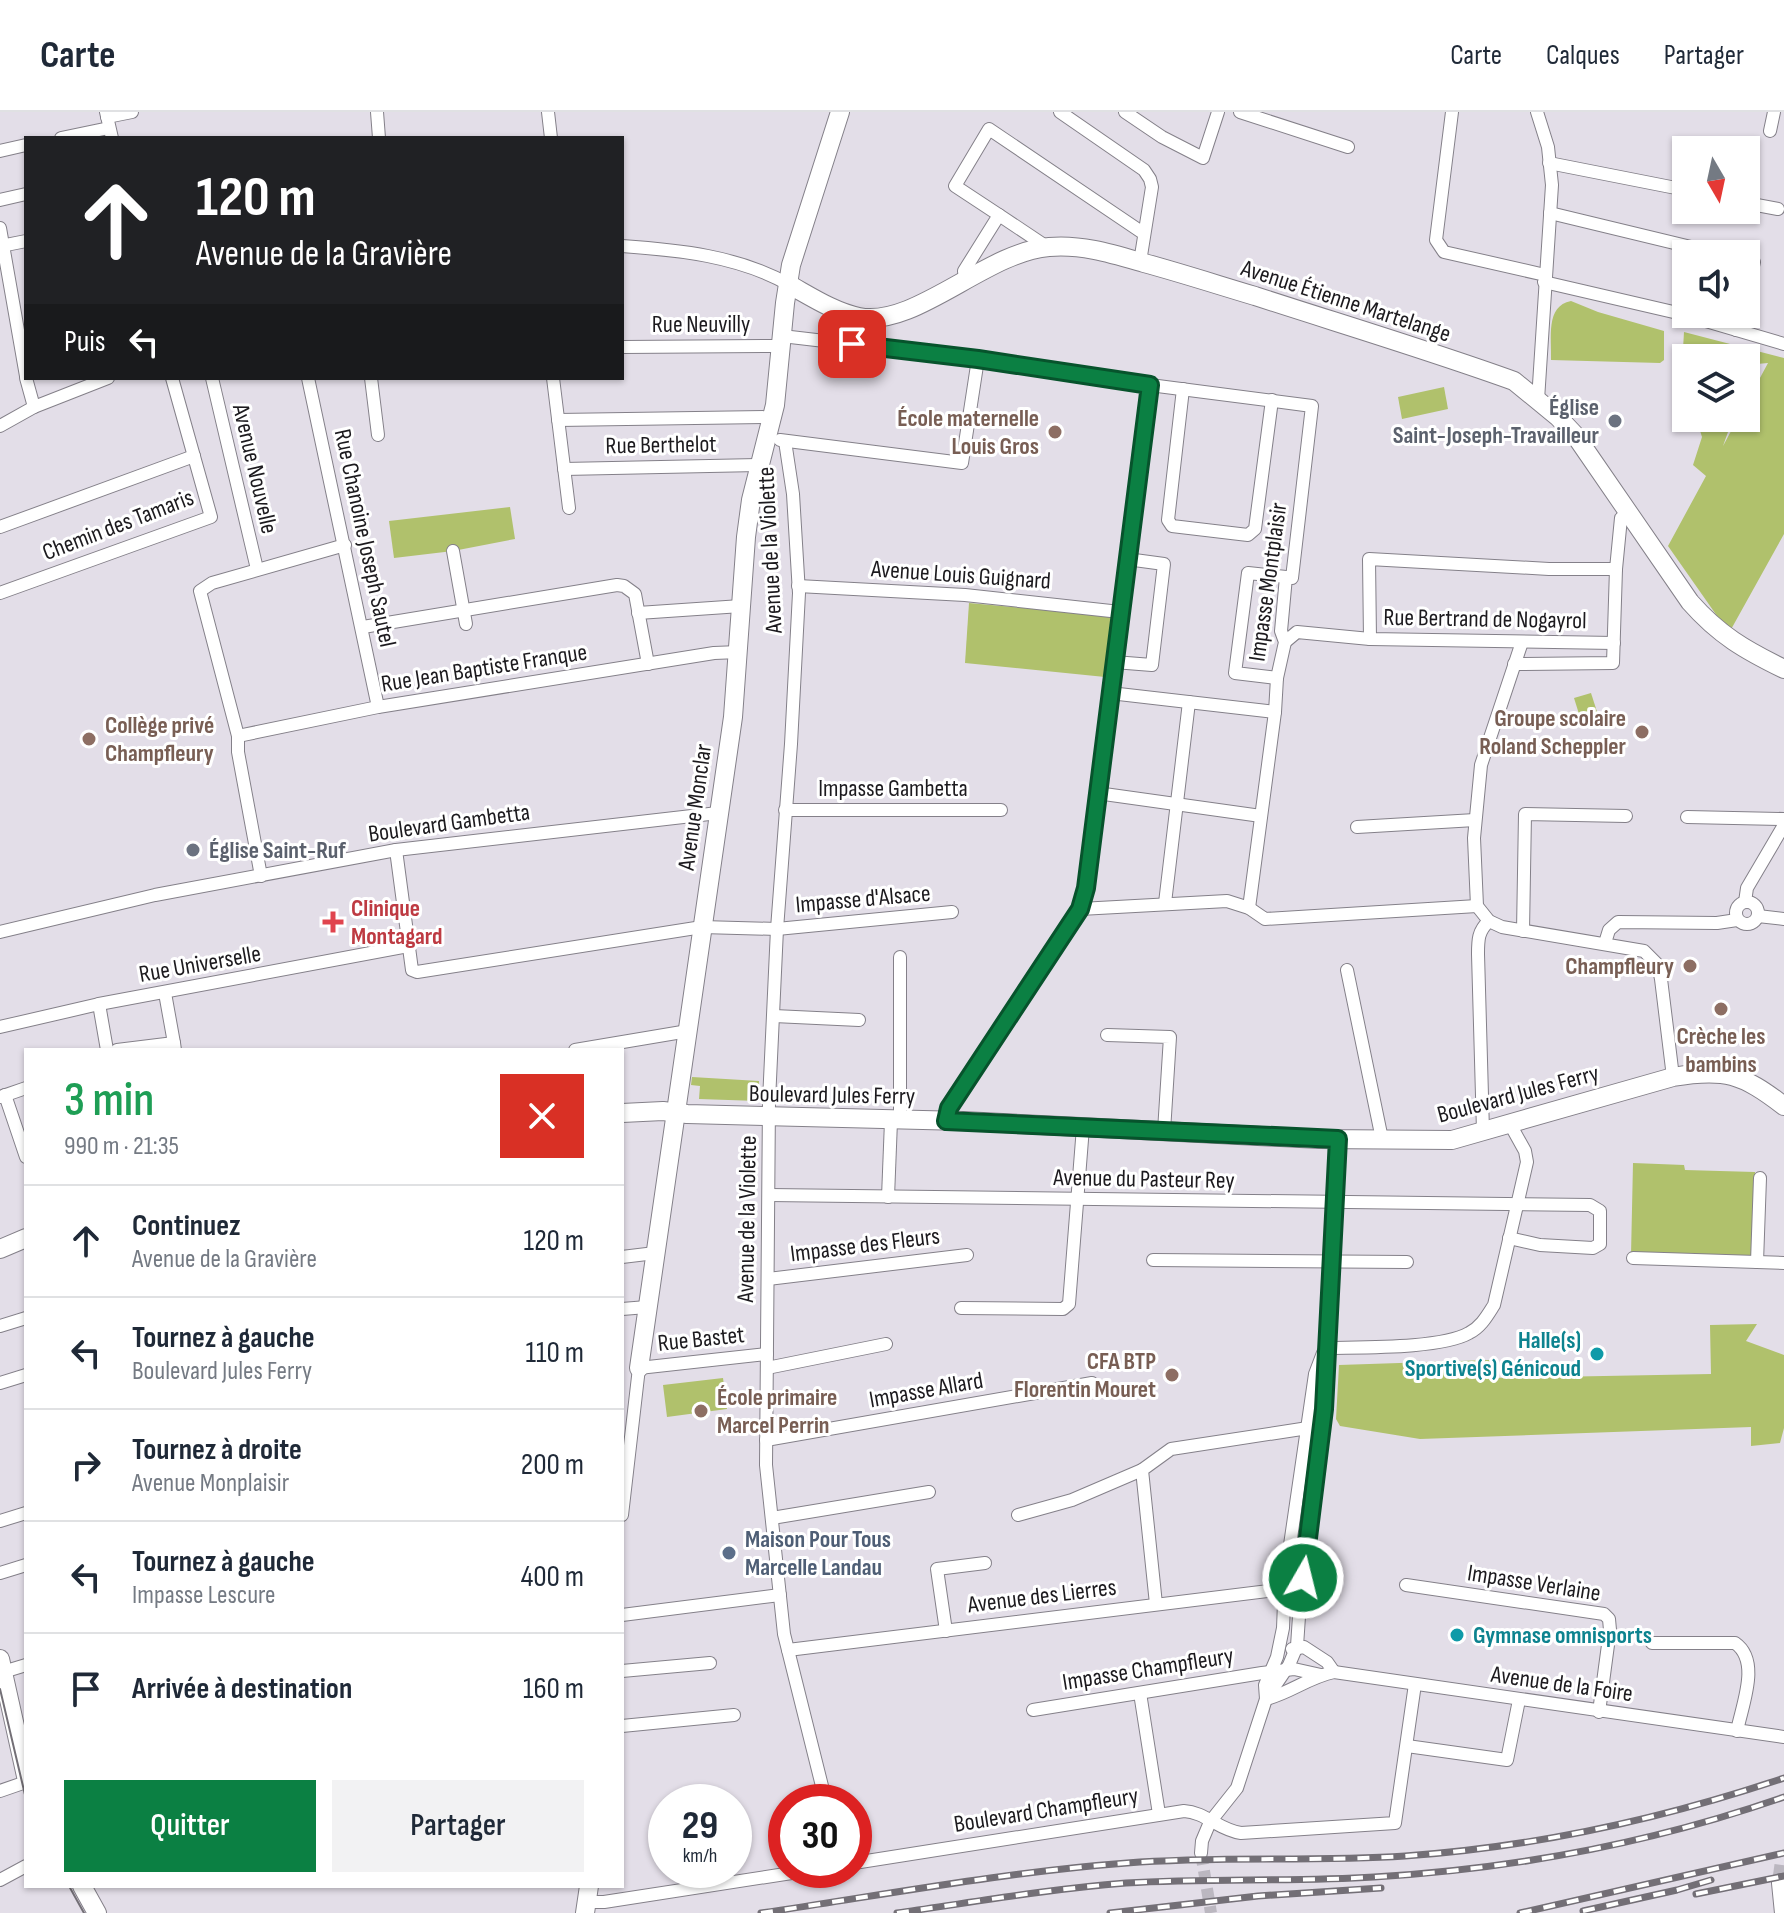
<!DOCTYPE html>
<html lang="fr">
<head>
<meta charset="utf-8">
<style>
	:root { --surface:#fff; --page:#f2f2f3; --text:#1f2937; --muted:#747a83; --line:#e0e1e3; --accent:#0b8043 }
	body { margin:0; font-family:"Sofia Sans Condensed",sans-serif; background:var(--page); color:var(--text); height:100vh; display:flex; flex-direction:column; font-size:30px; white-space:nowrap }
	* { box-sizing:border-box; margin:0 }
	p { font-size:26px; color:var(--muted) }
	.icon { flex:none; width:44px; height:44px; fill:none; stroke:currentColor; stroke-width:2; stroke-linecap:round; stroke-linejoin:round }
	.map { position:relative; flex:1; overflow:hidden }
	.sheet { position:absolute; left:24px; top:936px; width:600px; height:840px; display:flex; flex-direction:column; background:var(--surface); border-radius:0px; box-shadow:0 2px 6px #0004 }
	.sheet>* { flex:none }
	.top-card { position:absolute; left:24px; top:24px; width:600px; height:244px; border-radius:0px; box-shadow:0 2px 6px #0004; background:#202124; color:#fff; overflow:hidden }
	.needle { width:52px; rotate:171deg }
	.controls { position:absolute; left:1672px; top:24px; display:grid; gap:16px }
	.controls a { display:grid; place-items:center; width:88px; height:88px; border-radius:0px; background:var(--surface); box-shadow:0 2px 6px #0004; font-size:40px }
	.speed { position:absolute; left:648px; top:1672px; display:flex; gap:16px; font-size:40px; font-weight:700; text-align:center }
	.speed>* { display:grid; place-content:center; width:104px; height:104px; border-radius:50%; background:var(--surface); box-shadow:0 2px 6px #0004; line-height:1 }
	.speed small { font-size:20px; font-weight:400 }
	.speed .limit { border:12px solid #d22; background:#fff; color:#111 }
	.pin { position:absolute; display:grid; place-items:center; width:68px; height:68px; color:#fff; margin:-34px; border-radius:16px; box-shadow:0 4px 12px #0006 }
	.me { position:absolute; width:88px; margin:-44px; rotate:8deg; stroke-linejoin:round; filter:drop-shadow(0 0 6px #0008) }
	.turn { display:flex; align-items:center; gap:28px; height:168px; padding:0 40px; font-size:36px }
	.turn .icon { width:104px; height:104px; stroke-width:2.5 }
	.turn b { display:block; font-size:56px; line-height:68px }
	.then { display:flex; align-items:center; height:76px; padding:0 40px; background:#0003; gap:16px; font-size:30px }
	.round { display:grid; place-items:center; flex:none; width:84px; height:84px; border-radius:0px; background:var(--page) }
	.summary { display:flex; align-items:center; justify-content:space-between; height:136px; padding:0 40px }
	h1 { font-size:48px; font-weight:600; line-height:60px; color:#1e9e55 }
	.action { display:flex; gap:16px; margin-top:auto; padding:16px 40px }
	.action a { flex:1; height:92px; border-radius:0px; background:var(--accent); color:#fff; font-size:32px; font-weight:600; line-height:92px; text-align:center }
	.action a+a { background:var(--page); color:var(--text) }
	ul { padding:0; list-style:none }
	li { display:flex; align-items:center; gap:24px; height:112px; padding:0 40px; border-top:2px solid var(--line) }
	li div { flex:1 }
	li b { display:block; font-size:30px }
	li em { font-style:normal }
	header { display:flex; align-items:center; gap:48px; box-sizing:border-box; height:112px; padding:0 40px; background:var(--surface); border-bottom:2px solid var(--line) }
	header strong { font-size:38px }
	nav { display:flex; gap:44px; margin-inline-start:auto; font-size:28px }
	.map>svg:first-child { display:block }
	.green { fill:#b0c16c }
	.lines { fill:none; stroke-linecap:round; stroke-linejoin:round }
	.street-tunnel { stroke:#bbb7c0; stroke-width:12; stroke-dasharray:12 6; stroke-linecap:butt }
	.secondary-tunnel { stroke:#bbb7c0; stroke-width:18; stroke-dasharray:18 9; stroke-linecap:butt }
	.street-casing { stroke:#848089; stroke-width:14 }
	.secondary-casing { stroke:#848089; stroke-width:20 }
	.street { stroke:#fff; stroke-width:12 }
	.secondary { stroke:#fff; stroke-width:18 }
	.tram { stroke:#736f76; stroke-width:2 }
	.rail-casing { stroke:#736f76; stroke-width:7 }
	.rail { stroke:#fff; stroke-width:4; stroke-dasharray:12; stroke-linecap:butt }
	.route-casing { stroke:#07532c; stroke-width:20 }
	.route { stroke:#0b8043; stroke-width:14 }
	.worship-dot { fill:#6b7280; stroke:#fff; stroke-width:3 }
	.education-dot { fill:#8d6e63; stroke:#fff; stroke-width:3 }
	.health-dot { fill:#e0444e; stroke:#fff; stroke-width:3 }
	.culture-dot { fill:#0f9aa8; stroke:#fff; stroke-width:3 }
	.service-dot { fill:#5c6f8a; stroke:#fff; stroke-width:3 }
	.labels { text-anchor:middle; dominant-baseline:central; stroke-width:6; stroke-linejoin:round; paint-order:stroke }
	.street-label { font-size:24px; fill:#1c1a1e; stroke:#fff }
	.worship-label { font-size:24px; font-weight:bold; fill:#5b616d; stroke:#fff; text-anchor:end }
	.education-label { font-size:24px; font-weight:bold; fill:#785e54; stroke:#fff; text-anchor:end }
	.health-label { font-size:24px; font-weight:bold; fill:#be3a42; stroke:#fff; text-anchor:start }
	.culture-label { font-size:24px; font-weight:bold; fill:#0d838f; stroke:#fff; text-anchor:end }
	.service-label { font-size:24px; font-weight:bold; fill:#4e5e75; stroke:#fff; text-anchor:start }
</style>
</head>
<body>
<header>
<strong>Carte</strong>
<nav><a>Carte</a><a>Calques</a><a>Partager</a></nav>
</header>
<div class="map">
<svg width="1784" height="1801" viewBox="0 0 1784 1801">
	<rect width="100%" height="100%" fill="#e3dee8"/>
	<g class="green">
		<path d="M1571,189L1598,200L1664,219V248L1660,251L1551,248C1552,226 1545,194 1571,189Z"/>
		<path d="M1684,220L1784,246V422L1729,521L1668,434L1706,364L1693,353L1702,325L1696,306H1733L1723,334L1738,306H1746V292L1768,251L1746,253V246H1686V254H1682Z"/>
		<path d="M1444,275L1448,297L1402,307L1398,285Z"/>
		<path d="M510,395L515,427L453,439L394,446L389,409Z"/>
		<path d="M969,491L1111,504L1105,565L965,551Z"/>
		<path d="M1591,581L1600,609L1583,615L1574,586Z"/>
		<path d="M692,965L759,969L758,989L699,987L700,974L691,973Z"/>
		<path d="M1633,1051L1684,1053L1685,1058L1755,1060L1752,1144L1631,1143Z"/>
		<path d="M1757,1212L1746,1229L1784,1243V1316L1780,1331L1751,1334V1315L1420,1327L1340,1314L1336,1307L1339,1253L1490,1248V1266L1711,1262L1710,1213Z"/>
		<path d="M723,1266L727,1297L667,1305L663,1273Z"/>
	</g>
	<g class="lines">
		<path class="street-tunnel" d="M1201,1741L1211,1801"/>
		<path class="secondary-tunnel" d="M1781,1771L1784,1749"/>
		<g class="street-casing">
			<g id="street">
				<path d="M106,0L112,26"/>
				<path d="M377,0L379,26"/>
				<path d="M548,0L551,26"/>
				<path d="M1060,0L1144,58L1150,67L1152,75L1140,150"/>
				<path d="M1125,0L1162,25L1203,46L1218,0"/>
				<path d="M1240,0L1348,35"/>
				<path d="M1452,0L1436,128L1444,140L1545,163"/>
				<path d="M1537,0L1548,35L1552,73L1538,288"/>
				<path d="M107,5L132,0"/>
				<path d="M1770,19L1774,0"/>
				<path d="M61,26L109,16"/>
				<path d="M0,39L26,33"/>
				<path d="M1549,51L1686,78"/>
				<path d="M0,88L26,82"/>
				<path d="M1746,91L1778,97"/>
				<path d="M1550,101L1720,142"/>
				<path d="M999,103L1047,135"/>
				<path d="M0,116L26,264"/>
				<path d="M1,134L26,129"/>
				<path d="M622,134C679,138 738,144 788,172"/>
				<path d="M1746,148L1754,150L1746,182"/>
				<path d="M965,167L964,159L999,103L955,74L989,17L1143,121"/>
				<path d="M1544,170L1682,202L1784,232"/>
				<path d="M1736,218L1741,202"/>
				<path d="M782,224L978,247L1150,273L1312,294L1292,466L1286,465L1281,519L1285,530L1277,566L1275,600L1249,796"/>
				<path d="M622,235L781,234"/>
				<path d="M26,266L34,295"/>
				<path d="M212,266L257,457"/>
				<path d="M308,266L378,595"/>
				<path d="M371,266L378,323"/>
				<path d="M553,266L569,396"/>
				<path d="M1183,277L1168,408L1172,414L1248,423L1255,417L1272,288"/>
				<path d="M558,308L772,305"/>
				<path d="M0,314L34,295L108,266"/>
				<path d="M780,328L962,351L978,247"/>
				<path d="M785,329L793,382L799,481L791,632L777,817L769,989L766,1353L784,1522L826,1690"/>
				<path d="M564,357L758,353"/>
				<path d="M0,415L194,344"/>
				<path d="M453,439L466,512"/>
				<path d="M798,474L965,483L1120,500"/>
				<path d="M0,481L211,405L172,266"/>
				<path d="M638,501L741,494"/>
				<path d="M363,515L617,473L624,474L635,482L648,552"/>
				<path d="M1285,530L1297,520L1370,527"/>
				<path d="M1522,530L1481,653L1474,726L1477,794L1489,809L1502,815L1644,839L1658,853L1661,867L1673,965"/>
				<path d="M1614,531L1370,527L1369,447L1549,457H1616"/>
				<path d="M1114,550L1152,553L1164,452L1127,447"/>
				<path d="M1514,552L1613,551L1616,457L1621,406L1629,400"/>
				<path d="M1277,566L1235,561L1248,461L1286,465"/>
				<path d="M1110,581L1275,600"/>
				<path d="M238,624L378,595L714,541L739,540"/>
				<path d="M1097,681L1261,704"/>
				<path d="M785,698H1001"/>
				<path d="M1687,705L1784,707"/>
				<path d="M1357,715L1475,708"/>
				<path d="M396,738L412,858L417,860L702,815L777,817L952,800"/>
				<path d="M261,764L238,640V624L200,479L212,471L345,433"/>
				<circle cx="1747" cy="801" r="11"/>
				<path d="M1745,790L1747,776L1784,713"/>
				<path d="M1165,791L1189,590"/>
				<path d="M1080,797L1227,789L1249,796L1265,807L1477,794"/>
				<path d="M1758,804L1784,807"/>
				<path d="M1523,819L1525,702L1626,704"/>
				<path d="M0,820L155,783L396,738L718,701"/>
				<path d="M1605,831L1609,818L1618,810L1717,811L1737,808"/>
				<path d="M1347,858L1382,1027"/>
				<path d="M165,881L174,931"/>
				<path d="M99,892L107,938"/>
				<path d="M774,904L859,908"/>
				<path d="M0,915L99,892L408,834"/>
				<path d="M1107,923L1170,925L1164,1019"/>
				<path d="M117,938L174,931L175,938"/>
				<path d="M575,938L688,919"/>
				<path d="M5,983L26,1045"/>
				<path d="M0,985L26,976"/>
				<path d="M900,1009V845"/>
				<path d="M946,1009L949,996L1080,797L1086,776L1150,273"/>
				<path d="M1483,1019L1478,842C1478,828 1478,819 1489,809"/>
				<path d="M769,1083L1590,1093L1600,1099V1132L1593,1136L1540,1133L1509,1126"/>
				<path d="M888,1085L891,1009"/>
				<path d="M622,1145L655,1141"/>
				<path d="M1633,1146L1784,1151"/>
				<path d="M1153,1148L1407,1150"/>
				<path d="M1757,1150L1760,1066"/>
				<path d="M768,1167L967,1143"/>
				<path d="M961,1196L1063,1197L1069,1192L1083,1015"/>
				<path d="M622,1197L647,1195"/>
				<path d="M0,1214L26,1206"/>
				<path d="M1326,1236C1360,1235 1441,1237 1469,1221C1481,1215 1487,1204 1494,1193L1527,1050L1525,1039L1510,1012"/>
				<path d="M767,1256L886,1232"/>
				<path d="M0,1271L26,1263"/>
				<path d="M766,1328L1092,1271"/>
				<path d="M622,1403L639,1256L767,1242"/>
				<path d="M1018,1403L1072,1388L1142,1358"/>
				<path d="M772,1406L929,1380"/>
				<path d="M0,1409L26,1401"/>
				<path d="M0,1461L26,1453"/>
				<path d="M1406,1473L1604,1502L1609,1507L1610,1518L1599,1600"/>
				<path d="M1156,1492L1142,1358L1171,1337L1308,1316"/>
				<path d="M622,1503L780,1483"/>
				<path d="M946,1519L937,1457L985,1451"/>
				<path d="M1652,1531H1735C1761,1549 1742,1593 1737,1619"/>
				<path d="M1292,1537L1304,1535L1327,1550L1334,1560"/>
				<path d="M788,1538L1301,1475"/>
				<path d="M622,1559L710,1551"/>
				<path d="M3,1560L26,1553"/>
				<path d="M1140,1581L1159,1702"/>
				<path d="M1266,1587C1290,1581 1309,1565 1334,1560L1784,1625"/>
				<path d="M1266,1587L1265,1573L1277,1545L1283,1516L1285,1467L1315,1262L1323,1241"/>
				<path d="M1033,1598L1262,1561L1294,1557L1321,1563"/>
				<path d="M622,1614L734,1603"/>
				<path d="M1407,1634L1507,1648L1519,1588"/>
				<path d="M0,1679L26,1670"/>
				<path d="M1201,1741L1202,1729L1210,1710L1237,1676L1266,1587L1289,1553L1297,1534L1301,1475L1324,1297L1338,1027"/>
				<path d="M854,1751L1184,1699C1205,1700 1219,1718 1241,1721L1395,1711L1415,1572"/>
				<path d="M0,1768L26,1754"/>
				<path d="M587,1790H604L811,1758"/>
			</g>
		</g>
		<g class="secondary-casing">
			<g id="secondary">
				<path d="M788,172C810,184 834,200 859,205C915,216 986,140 1049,135C1082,132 1113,142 1144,151C1181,161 1218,173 1255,184C1341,212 1428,238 1514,269L1558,305L1575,323L1690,490C1719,523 1745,538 1784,557"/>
				<path d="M622,1001L663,999L687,1002L963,1009L1319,1027L1452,1028L1673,965C1725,956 1742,962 1784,994"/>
				<path d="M0,1137L26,1126"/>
				<path d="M639,1256L733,605L746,425L751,388L775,293L785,191L791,153L840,0"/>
				<path d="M0,1547L26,1664"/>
				<path d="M1781,1771L1784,1801"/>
				<path d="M82,1774L97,1801"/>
				<path d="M585,1801L589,1774"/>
			</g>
		</g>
		<use href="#street" class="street"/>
		<use href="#secondary" class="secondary"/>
		<g class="tram">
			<path d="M0,1577L26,1687"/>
			<path d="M69,1774L84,1801"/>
		</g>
		<g class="rail-casing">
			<g id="rail">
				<path d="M1696,1782L1784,1764"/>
				<path d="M1583,1799L1677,1778L1711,1768"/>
				<path d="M761,1801C883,1783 1005,1760 1127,1751C1220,1744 1313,1750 1405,1744C1534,1735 1662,1707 1784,1666"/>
				<path d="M897,1801C973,1790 1049,1777 1126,1771C1209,1766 1292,1770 1374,1765C1514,1757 1652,1731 1784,1685"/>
				<path d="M1110,1801L1258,1784L1381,1776"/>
				<path d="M1520,1801L1784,1741"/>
			</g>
		</g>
		<use href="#rail" class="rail"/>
	</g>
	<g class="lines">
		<g class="route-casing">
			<path id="route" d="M852,232L978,247L1150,273L1086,776L1080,797L949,996L946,1009L1338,1027L1324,1297L1303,1466"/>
		</g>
		<use href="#route" class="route"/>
	</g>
	<g class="worship-dot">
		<circle cx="1615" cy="309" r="8"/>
		<circle cx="193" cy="738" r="8"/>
	</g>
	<g class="education-dot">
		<circle cx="1055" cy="320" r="8"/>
		<circle cx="1642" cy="620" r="8"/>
		<circle cx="89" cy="627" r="8"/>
		<circle cx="1690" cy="854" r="8"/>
		<circle cx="1721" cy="897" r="8"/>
		<circle cx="1172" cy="1263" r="8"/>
		<circle cx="701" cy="1299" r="8"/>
	</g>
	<path class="health-dot" d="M329 798h8v8h8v8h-8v8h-8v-8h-8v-8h8z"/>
	<g class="culture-dot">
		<circle cx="1597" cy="1242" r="8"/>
		<circle cx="1457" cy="1523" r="8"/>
	</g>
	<circle class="service-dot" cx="729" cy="1441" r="8"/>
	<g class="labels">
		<g class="street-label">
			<text transform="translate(1346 189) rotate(18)">Avenue Étienne Martelange</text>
			<text x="701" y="212">Rue Neuvilly</text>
			<text transform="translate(661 333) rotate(-1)">Rue Berthelot</text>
			<text transform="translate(255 357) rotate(77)">Avenue Nouvelle</text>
			<text transform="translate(118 413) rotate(-21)">Chemin des Tamaris</text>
			<text transform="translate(365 426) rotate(78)">Rue Chanoine Joseph Sautel</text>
			<text transform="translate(770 438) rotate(-93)">Avenue de la Violette</text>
			<text transform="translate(961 463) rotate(4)">Avenue Louis Guignard</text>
			<text transform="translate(1268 470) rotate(-82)">Impasse Montplaisir</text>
			<text transform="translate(1485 507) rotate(1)">Rue Bertrand de Nogayrol</text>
			<text transform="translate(484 556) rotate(-9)">Rue Jean Baptiste Franque</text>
			<text x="893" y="676">Impasse Gambetta</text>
			<text transform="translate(695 695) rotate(-82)">Avenue Monclar</text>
			<text transform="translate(449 711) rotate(-8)">Boulevard Gambetta</text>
			<text transform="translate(863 787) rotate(-5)">Impasse d'Alsace</text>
			<text transform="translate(200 852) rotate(-10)">Rue Universelle</text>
			<text transform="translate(1518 982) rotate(-15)">Boulevard Jules Ferry</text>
			<text transform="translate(832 983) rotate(1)">Boulevard Jules Ferry</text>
			<text transform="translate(1144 1067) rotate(1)">Avenue du Pasteur Rey</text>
			<text transform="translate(747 1107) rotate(-89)">Avenue de la Violette</text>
			<text transform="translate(865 1133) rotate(-7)">Impasse des Fleurs</text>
			<text transform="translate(701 1227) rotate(-6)">Rue Bastet</text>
			<text transform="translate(926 1278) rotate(-10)">Impasse Allard</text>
			<text transform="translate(1534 1471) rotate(9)">Impasse Verlaine</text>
			<text transform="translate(1042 1484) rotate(-7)">Avenue des Lierres</text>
			<text transform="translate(1148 1557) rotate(-9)">Impasse Champfleury</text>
			<text transform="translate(1562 1572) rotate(8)">Avenue de la Foire</text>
			<text transform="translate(1046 1698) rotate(-9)">Boulevard Champfleury</text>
		</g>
		<g class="worship-label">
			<text x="1599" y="295">Église<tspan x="1599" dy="28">Saint-Joseph-Travailleur</tspan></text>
			<text x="209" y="738" text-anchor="start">Église Saint-Ruf</text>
		</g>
		<g class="education-label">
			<text x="1039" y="306">École maternelle<tspan x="1039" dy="28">Louis Gros</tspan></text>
			<text x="1626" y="606">Groupe scolaire<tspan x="1626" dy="28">Roland Scheppler</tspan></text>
			<text x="105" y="613" text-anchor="start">Collège privé<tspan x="105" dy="28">Champfleury</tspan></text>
			<text x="1674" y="854">Champfleury</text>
			<text x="1721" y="924" text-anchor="middle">Crèche les<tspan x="1721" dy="28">bambins</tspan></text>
			<text x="1156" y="1249">CFA BTP<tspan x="1156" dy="28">Florentin Mouret</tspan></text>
			<text x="717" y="1285" text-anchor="start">École primaire<tspan x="717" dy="28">Marcel Perrin</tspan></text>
		</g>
		<g class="health-label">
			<text x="351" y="796">Clinique<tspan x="351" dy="28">Montagard</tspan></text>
		</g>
		<g class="culture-label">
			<text x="1581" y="1228">Halle(s)<tspan x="1581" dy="28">Sportive(s) Génicoud</tspan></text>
			<text x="1473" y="1523" text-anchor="start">Gymnase omnisports</text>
		</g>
		<g class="service-label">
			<text x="745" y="1427">Maison Pour Tous<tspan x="745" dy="28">Marcelle Landau</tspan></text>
		</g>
	</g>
</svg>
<div class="controls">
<a><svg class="needle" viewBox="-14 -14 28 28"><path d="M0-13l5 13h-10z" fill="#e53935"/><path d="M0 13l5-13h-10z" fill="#747a83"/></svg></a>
<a><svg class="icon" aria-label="sound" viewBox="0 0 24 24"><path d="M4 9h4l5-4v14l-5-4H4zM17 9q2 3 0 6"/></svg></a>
<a><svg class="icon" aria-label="layers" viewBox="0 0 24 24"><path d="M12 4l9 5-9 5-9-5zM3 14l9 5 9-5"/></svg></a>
</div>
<div class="speed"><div>29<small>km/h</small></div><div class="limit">30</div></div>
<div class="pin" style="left:852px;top:232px;background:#d93025"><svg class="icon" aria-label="arrive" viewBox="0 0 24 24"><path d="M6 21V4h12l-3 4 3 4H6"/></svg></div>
<svg class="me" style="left:1303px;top:1466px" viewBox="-20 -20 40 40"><circle r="17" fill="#0b8043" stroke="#fff" stroke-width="3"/><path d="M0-11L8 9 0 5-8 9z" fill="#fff"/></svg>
<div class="top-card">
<div class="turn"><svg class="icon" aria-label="ahead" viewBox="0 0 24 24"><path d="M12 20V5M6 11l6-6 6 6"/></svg><div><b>120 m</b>Avenue de la Gravière</div></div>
<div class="then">Puis<svg class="icon" aria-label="left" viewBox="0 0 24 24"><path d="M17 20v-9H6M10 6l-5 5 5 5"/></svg></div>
</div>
<section class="sheet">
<div class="summary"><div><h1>3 min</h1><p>990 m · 21:35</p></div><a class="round" style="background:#d93025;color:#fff"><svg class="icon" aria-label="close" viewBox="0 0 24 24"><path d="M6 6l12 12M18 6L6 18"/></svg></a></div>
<ul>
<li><svg class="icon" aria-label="ahead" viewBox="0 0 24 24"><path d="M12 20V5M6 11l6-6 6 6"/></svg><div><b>Continuez</b><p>Avenue de la Gravière</p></div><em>120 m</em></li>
<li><svg class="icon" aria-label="left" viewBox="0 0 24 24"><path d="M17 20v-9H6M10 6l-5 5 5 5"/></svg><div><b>Tournez à gauche</b><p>Boulevard Jules Ferry</p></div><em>110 m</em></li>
<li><svg class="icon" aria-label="right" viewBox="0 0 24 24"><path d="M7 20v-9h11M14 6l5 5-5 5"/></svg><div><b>Tournez à droite</b><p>Avenue Monplaisir</p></div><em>200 m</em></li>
<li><svg class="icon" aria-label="left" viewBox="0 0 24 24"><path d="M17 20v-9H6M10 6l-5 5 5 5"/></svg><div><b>Tournez à gauche</b><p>Impasse Lescure</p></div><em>400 m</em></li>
<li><svg class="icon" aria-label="arrive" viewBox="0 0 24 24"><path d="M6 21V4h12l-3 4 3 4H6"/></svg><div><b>Arrivée à destination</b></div><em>160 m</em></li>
</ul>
<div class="action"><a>Quitter</a><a>Partager</a></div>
</section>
</div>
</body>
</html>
